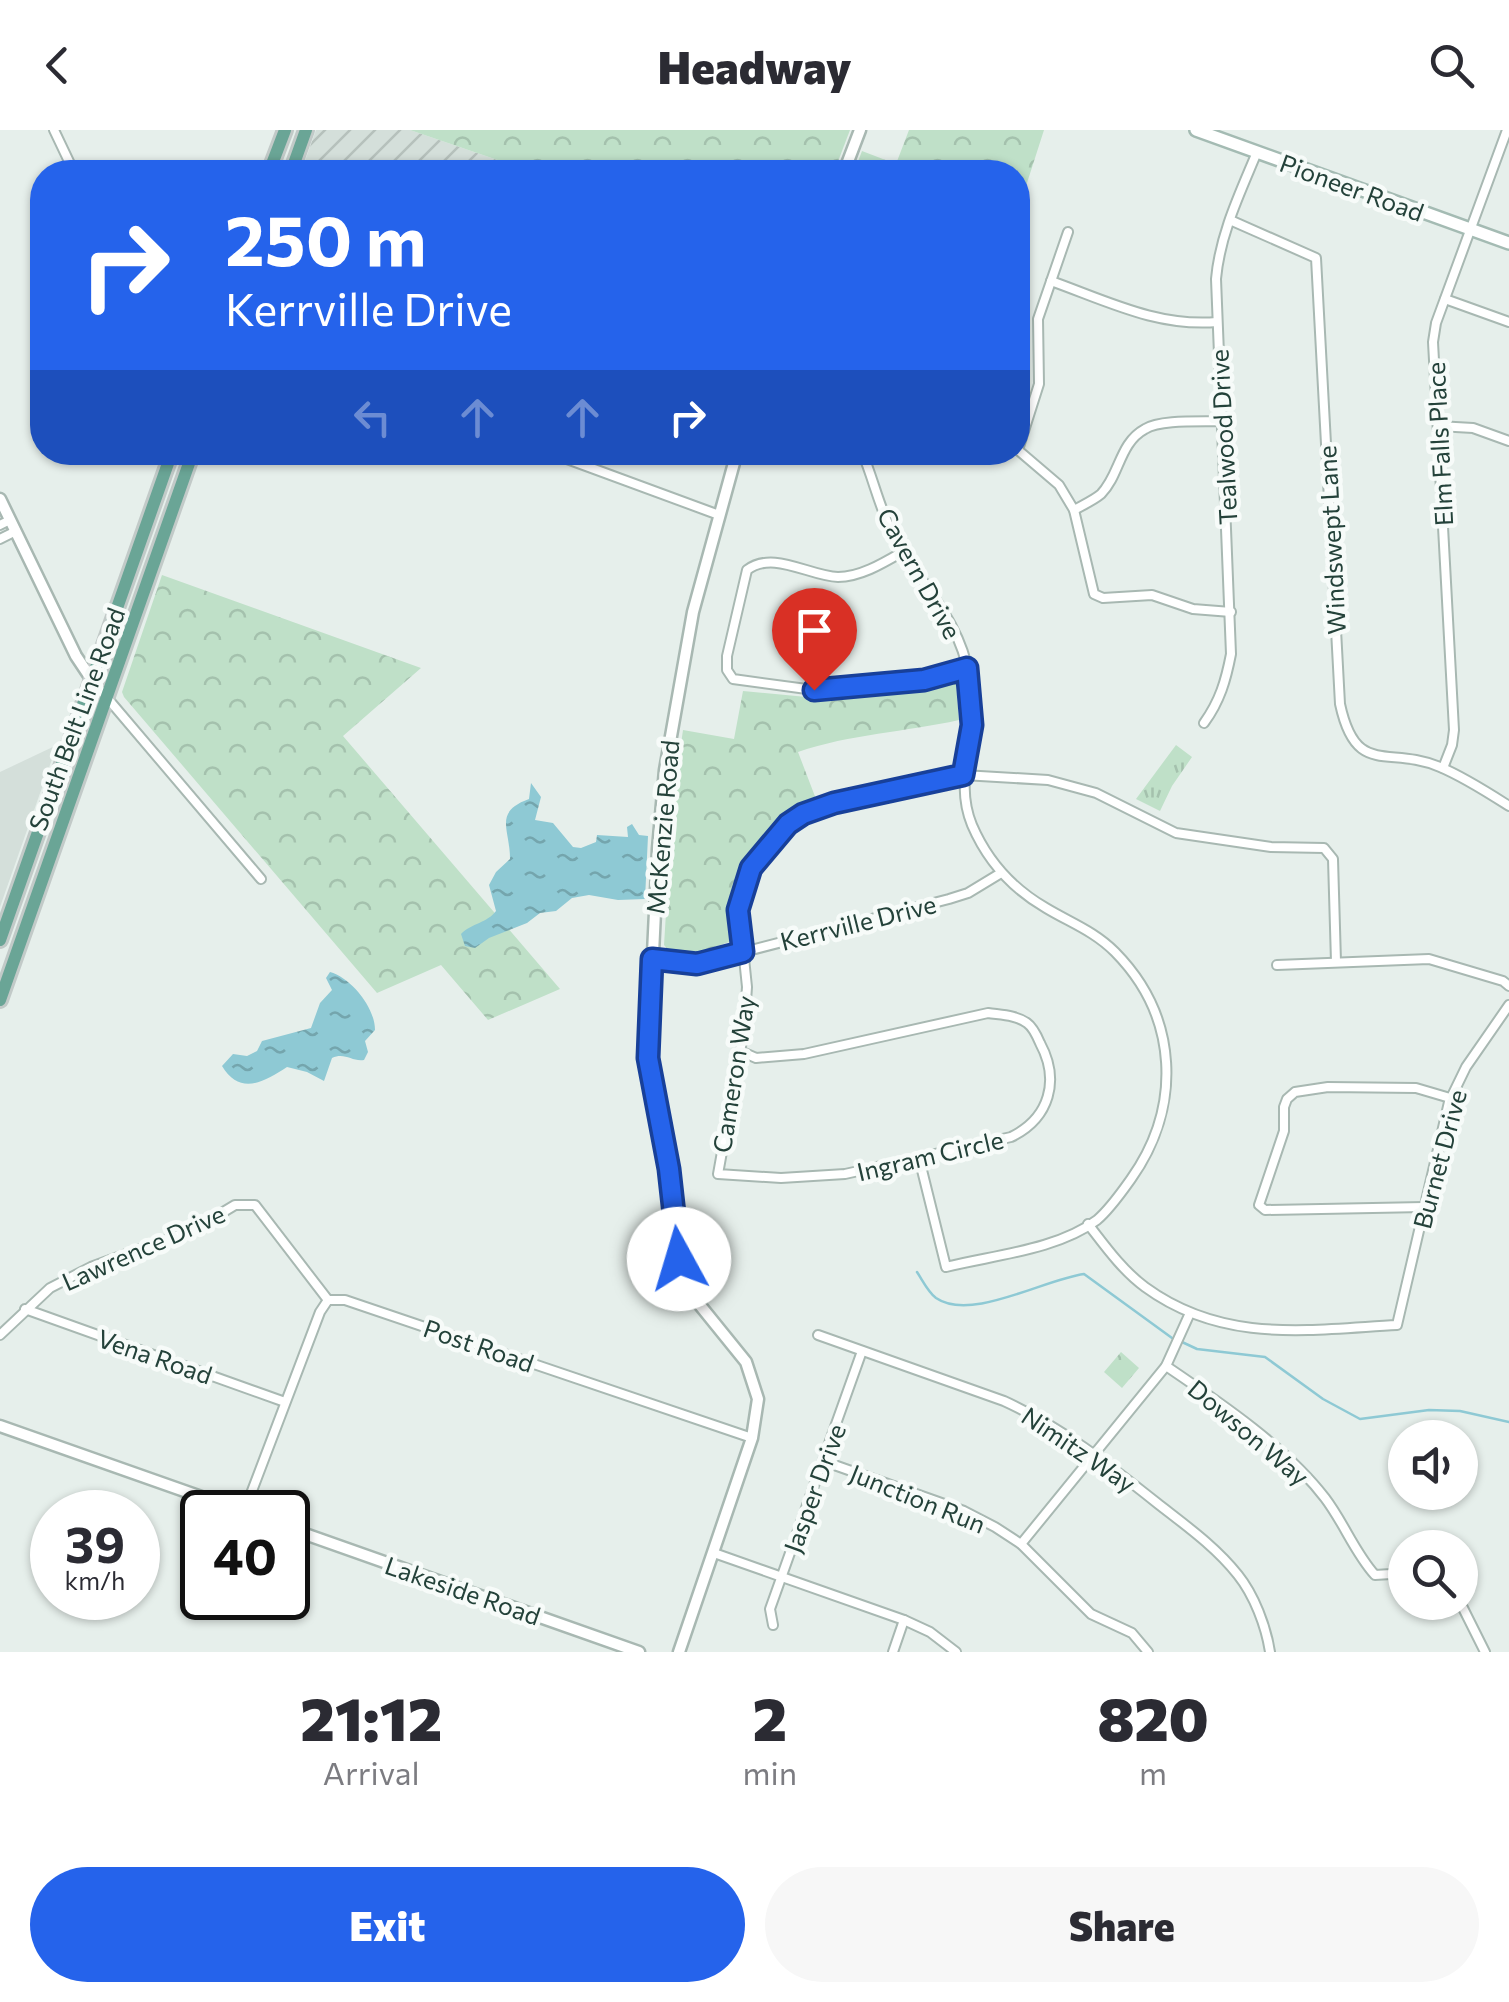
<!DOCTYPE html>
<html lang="en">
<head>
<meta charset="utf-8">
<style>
	:root { --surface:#fff; --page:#f7f7f7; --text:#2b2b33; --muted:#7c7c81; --accent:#2563eb }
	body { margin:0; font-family:Commissioner,sans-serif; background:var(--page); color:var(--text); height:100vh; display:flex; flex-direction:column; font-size:38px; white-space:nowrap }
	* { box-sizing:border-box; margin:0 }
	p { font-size:32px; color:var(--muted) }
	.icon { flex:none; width:55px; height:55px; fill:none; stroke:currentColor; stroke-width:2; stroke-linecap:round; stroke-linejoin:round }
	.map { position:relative; height:1522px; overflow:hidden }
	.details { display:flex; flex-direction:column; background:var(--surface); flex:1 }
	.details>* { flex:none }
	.banner { position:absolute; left:30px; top:30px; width:1000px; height:305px; border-radius:40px; box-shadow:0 2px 8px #0004; background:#2563eb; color:#fff; overflow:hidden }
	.tools { position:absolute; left:1388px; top:1290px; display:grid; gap:20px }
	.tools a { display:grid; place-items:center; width:90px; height:90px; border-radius:50%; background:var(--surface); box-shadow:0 2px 8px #0004; font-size:50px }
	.speed { position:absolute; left:30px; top:1360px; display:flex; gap:20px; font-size:50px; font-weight:700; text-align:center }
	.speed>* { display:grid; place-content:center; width:130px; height:130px; border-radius:50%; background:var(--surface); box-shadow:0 2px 8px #0004; line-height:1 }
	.speed small { font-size:25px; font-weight:400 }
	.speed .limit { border:5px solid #111; border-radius:15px; background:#fff; color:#111 }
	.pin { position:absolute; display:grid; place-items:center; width:85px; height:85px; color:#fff; margin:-102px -42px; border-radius:50% 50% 50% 0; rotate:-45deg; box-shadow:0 0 10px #0007 }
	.pin .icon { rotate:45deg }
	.me { position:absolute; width:110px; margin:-55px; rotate:354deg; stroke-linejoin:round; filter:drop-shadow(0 0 8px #0008) }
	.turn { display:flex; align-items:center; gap:35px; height:210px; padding:0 30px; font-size:45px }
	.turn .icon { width:130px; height:130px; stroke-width:2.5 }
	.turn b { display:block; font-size:70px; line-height:85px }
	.lanes { display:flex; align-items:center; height:95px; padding:0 30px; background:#0003; justify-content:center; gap:50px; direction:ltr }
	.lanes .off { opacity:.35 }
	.eta { display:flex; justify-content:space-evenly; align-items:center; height:170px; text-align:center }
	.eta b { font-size:60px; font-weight:800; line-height:70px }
	.action { display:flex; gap:20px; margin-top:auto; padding:20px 30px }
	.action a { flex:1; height:115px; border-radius:60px; background:var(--accent); color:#fff; font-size:40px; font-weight:800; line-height:115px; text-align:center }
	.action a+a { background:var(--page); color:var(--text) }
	header { display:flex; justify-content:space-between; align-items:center; height:130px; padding:0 30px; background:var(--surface); font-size:45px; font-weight:800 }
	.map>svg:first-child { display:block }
	.built { fill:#d4dfda }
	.industrial { fill:url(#industrial-furrows) }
	.grass { fill:url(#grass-tufts) }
	.forest { fill:url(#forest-crowns) }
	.water { fill:url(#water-ripples) }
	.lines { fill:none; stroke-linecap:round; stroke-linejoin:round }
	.stream { stroke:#8ec9d4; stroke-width:2.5 }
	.minor-casing { stroke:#a8b8b2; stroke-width:12 }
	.tertiary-casing { stroke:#a8b8b2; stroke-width:15 }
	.secondary-casing { stroke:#a4bbb3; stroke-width:16 }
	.primary-casing { stroke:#c2cac8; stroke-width:18 }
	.minor { stroke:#fff; stroke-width:8 }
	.tertiary { stroke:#fff; stroke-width:10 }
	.secondary { stroke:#fff; stroke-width:11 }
	.primary { stroke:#6aa596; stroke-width:12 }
	.route-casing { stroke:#184099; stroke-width:25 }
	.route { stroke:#2563eb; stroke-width:18 }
	.labels { text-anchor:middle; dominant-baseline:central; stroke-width:9; stroke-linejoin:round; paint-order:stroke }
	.street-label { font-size:25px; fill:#24423a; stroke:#f7fbf9 }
</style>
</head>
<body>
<header><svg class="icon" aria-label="back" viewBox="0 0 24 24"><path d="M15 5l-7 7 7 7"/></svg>Headway<svg class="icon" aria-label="search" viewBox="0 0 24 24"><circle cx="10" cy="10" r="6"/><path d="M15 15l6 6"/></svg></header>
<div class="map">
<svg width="1509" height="1522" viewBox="0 0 1509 1522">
	<defs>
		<pattern id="industrial-furrows" width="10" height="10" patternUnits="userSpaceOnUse" patternTransform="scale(2.5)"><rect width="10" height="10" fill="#d4dfda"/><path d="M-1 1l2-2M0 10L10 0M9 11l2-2" fill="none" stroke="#b6c1bc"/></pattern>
		<pattern id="grass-tufts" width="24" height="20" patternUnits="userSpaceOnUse" patternTransform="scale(2.5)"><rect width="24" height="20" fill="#bfe0c8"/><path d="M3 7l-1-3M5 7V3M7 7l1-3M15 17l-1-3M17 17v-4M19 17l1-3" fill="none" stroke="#a4c1ad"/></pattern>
		<pattern id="forest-crowns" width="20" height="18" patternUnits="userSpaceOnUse" patternTransform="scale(2.5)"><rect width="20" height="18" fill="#bfe0c8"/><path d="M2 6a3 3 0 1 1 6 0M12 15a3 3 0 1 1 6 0" fill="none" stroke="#a4c1ad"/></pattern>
		<pattern id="water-ripples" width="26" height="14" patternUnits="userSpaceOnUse" patternTransform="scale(2.5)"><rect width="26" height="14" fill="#8ec9d4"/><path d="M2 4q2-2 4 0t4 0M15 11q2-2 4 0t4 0" fill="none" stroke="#74a5ad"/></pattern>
	</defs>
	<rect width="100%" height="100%" fill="#e6efeb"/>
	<path class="built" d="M57,615L0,777V642Z"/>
	<path class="industrial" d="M316,0H410L533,42H301Z"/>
	<path class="grass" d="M1176,615L1192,627L1172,656L1160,681L1136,669Z"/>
	<g class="forest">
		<path d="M410,0H850L834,42H533Z"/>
		<path d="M909,0H1044L1018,81V42H854L862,21L896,34Z"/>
		<path d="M162,445L421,538L343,606L560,859L488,890L441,835L377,863L124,567L122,562Z"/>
		<path d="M956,553L959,590C906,602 850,604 798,622L816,669C747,711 739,734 729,812L700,822L671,823L664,815L673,670L683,600L734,609L743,561L838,570Z"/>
		<path d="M1121,1222L1139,1238L1122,1258L1104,1242Z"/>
	</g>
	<g class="water">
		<path d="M531,653L541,667L535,690L553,693L573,717L581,718L596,712L597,705L628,707L627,697L632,694L639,705L648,706L645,769L618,770L589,765L572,768L556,781L540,783L527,793L489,808L475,818L465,816L461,804C472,793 487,793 496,781L489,755L496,742L510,729C510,699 493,682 529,669Z"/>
		<path d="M330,842C351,848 375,877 375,900L365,911L368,922L364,930C352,932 345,922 332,928L324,951L307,942L287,937C264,952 240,966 222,936L233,924L247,926L257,921L262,911L311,898L320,873L332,860L326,848Z"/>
	</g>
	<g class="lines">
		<g class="stream">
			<path d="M917,1142C923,1151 928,1162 936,1168C971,1192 1045,1149 1084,1144L1172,1208"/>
			<path d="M1182,1212L1197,1219L1265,1227L1323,1269L1360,1289L1429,1280L1460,1281L1509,1292"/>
		</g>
		<g class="minor-casing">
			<g id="minor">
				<path d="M54,0L74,42"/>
				<path d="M1230,90L1316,128L1340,574C1356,648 1388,615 1440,637C1464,647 1487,662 1509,676"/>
				<path d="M1068,102L1038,189L1039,254L1018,320L1059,355L1074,380L1094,464L1103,468L1152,465L1193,479L1231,482"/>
				<path d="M1051,151C1107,171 1157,197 1217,192"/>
				<path d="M1445,169L1509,192"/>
				<path d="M1438,296L1473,298L1509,311"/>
				<path d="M548,322L719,385"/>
				<path d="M862,322C873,348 879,376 891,400C916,450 960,488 969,546C971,562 973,582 971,598C968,633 958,661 972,695C987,730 1013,759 1046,778C1071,793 1094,801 1115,822C1179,887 1182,977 1131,1049C1121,1063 1110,1079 1097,1090C1057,1120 994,1125 946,1137L919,1028"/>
				<path d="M1074,380C1083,375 1094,370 1101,364C1120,345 1119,313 1145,299C1161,289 1203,292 1223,291"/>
				<path d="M0,395L10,390"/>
				<path d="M0,409L16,401"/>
				<path d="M904,421C885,432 861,447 838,447C809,446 773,420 747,440L727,526V540L733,549L814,560L924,550L967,539"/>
				<path d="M92,550L261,749"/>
				<path d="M1204,593C1220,571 1226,550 1231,524L1216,149C1220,104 1240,63 1257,22"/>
				<path d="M1443,638L1452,615L1454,600L1433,212L1436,193L1507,0"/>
				<path d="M652,829L697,834L949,769L968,763L1001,743"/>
				<path d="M1277,835L1429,829L1503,851L1509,856"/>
				<path d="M740,921L756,928L804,924L988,883C1001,885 1016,885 1027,893C1033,897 1037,906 1040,913C1060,950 1050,988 1011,1007L845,1044L781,1048L718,1044L744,900L747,857L739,780L751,738L768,715L803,683L834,673L963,645L1048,650L1096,663L1176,703L1271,717L1324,718L1333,729L1336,832"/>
				<path d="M1424,1077L1265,1080L1259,1075L1284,1001V977L1287,969L1295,962L1328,957L1416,958L1450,968"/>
				<path d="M1088,1094C1105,1116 1122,1140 1145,1157C1223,1214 1307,1200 1397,1195L1449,972L1466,937L1509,875"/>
				<path d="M25,1179L285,1272"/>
				<path d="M0,1205L50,1158L91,1137L195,1099L235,1075H255L328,1170H345L752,1308"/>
				<path d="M818,1205L1004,1271C1061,1297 1108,1334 1157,1373C1185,1395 1215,1416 1238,1445C1254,1465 1266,1496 1270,1522"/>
				<path d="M1166,1236C1219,1272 1286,1317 1325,1368C1344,1393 1355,1423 1375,1445L1391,1444L1405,1436"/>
				<path d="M823,1331L964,1381L995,1397L1021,1414L1091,1484L1132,1503L1148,1522"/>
				<path d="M244,1382L320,1182L328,1170"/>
				<path d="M1021,1414L1166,1236L1190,1183"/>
				<path d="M714,1423L904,1490L930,1502L956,1522"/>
				<path d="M1460,1472L1485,1522"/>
				<path d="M773,1495L770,1479L862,1221"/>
				<path d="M893,1522L904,1490"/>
			</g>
		</g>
		<g class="tertiary-casing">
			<g id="tertiary">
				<path d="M844,42L860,0"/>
				<path d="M0,369L76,526L92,550"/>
				<path d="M0,1296L244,1382"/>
				<path d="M288,1398L639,1522"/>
				<path d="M679,1522L752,1308L758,1269L746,1232L695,1169L685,1148L679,1129L669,1039L648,928L658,719L665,640L693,482L737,322"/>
			</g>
		</g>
		<g class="secondary-casing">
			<path id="secondary" d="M1196,0L1509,113"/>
		</g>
		<g class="primary-casing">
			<g id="primary">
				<path d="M269,42L285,0"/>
				<path d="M291,42L306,0"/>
				<path d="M0,810L172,322"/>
				<path d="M0,870L193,322"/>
			</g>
		</g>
		<use href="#minor" class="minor"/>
		<use href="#tertiary" class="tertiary"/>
		<use href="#secondary" class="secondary"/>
		<use href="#primary" class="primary"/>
	</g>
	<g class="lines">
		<g class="route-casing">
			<path id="route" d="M679,1129L669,1039L648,928L652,829L697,834L743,822L738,780L751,738L788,694L803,684L834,673L963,645L972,595L967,538L924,550L814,560"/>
		</g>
		<use href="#route" class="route"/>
	</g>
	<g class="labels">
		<g class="street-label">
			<text transform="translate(1352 57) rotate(20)">Pioneer Road</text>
			<text transform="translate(1223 307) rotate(-93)">Tealwood Drive</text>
			<text transform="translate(1439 314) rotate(-93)">Elm Falls Place</text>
			<text transform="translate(1331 410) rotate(-93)">Windswept Lane</text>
			<text transform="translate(920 443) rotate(61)">Cavern Drive</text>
			<text transform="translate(76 589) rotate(-70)">South Belt Line Road</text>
			<text transform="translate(662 697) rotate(-85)">McKenzie Road</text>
			<text transform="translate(858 792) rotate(-14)">Kerrville Drive</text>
			<text transform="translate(733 944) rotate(-81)">Cameron Way</text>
			<text transform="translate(930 1025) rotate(-13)">Ingram Circle</text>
			<text transform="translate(1439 1029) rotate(-75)">Burnet Drive</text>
			<text transform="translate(143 1117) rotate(-24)">Lawrence Drive</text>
			<text transform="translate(479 1215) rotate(19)">Post Road</text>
			<text transform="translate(155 1226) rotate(19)">Vena Road</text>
			<text transform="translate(1249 1302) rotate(40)">Dowson Way</text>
			<text transform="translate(1079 1319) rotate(34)">Nimitz Way</text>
			<text transform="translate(814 1358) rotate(-70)">Jasper Drive</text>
			<text transform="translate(918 1368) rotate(22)">Junction Run</text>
			<text transform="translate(463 1460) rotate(19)">Lakeside Road</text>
		</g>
	</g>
</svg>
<div class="tools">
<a><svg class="icon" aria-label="sound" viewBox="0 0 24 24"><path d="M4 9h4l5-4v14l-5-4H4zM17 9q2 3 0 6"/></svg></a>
<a><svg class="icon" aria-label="search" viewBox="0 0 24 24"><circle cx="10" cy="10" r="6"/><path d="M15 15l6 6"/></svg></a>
</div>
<div class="speed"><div>39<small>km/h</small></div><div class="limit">40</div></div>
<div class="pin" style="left:814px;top:560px;background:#d93025"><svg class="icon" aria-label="arrive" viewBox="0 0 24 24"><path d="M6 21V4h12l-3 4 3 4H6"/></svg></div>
<svg class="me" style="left:679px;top:1129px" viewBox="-20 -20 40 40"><circle r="19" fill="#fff"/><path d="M0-13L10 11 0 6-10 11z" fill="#2563eb"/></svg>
<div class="banner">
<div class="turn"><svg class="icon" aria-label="right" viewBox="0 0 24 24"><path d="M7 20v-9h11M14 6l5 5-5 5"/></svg><div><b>250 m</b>Kerrville Drive</div></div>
<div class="lanes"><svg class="icon off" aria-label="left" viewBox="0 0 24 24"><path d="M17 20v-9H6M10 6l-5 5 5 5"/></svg><svg class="icon off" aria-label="ahead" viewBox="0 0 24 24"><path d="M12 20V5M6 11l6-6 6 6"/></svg><svg class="icon off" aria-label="ahead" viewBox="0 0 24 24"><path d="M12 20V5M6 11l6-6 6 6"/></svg><svg class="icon" aria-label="right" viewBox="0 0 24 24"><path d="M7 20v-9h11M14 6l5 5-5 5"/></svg></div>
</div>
</div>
<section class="details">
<div class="eta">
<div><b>21:12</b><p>Arrival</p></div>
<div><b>2</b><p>min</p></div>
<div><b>820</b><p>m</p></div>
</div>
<div class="action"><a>Exit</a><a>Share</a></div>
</section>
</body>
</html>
